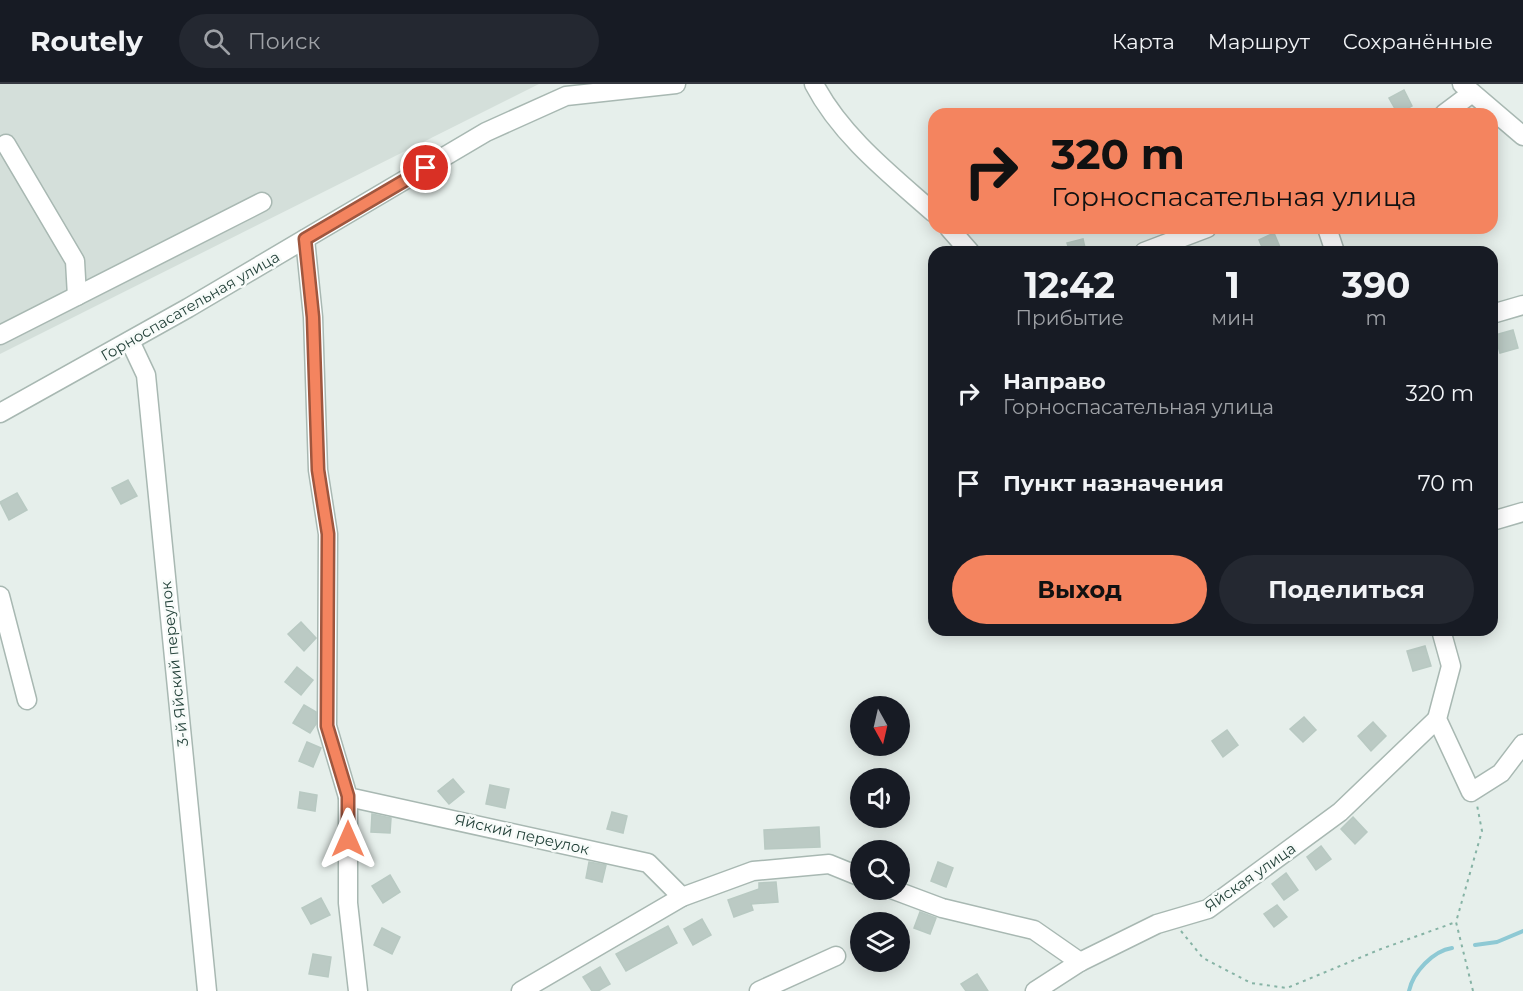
<!DOCTYPE html>
<html lang="ru">
<head>
<meta charset="utf-8">
<style>
	:root { --surface:#171b24; --page:#242831; --text:#f1f3f6; --muted:#9ea1a6; --line:#363941; --accent:#f4845f }
	body { margin:0; font-family:Montserrat,sans-serif; background:var(--page); color:var(--text); height:100vh; display:flex; flex-direction:column; font-size:22px; white-space:nowrap }
	* { box-sizing:border-box; margin:0 }
	p { font-size:20px; color:var(--muted) }
	.icon { flex:none; width:33px; height:33px; fill:none; stroke:currentColor; stroke-width:2; stroke-linecap:round; stroke-linejoin:round }
	.map { position:relative; flex:1; overflow:hidden }
	.details { position:absolute; left:928px; top:162px; width:570px; height:390px; display:flex; flex-direction:column; background:var(--surface); border-radius:18px; box-shadow:0 3px 15px #0003 }
	.details>* { flex:none }
	.top-card { position:absolute; left:928px; top:24px; width:570px; height:126px; border-radius:18px; box-shadow:0 3px 15px #0003; background:#f4845f; color:#111; overflow:hidden }
	.needle { width:39px; rotate:172deg }
	.controls { position:absolute; left:850px; top:612px; display:grid; gap:12px }
	.controls a { display:grid; place-items:center; width:60px; height:60px; border-radius:50%; background:var(--surface); box-shadow:0 3px 15px #0003; font-size:30px }
	.pin { position:absolute; display:grid; place-items:center; width:51px; height:51px; color:#fff; margin:-26px; border:3px solid #fff; border-radius:50%; box-shadow:0 2px 6px #0007 }
	.me { position:absolute; width:66px; margin:-33px; rotate:0deg; stroke-linejoin:round; filter:drop-shadow(0 0 4px #0008) }
	.turn { display:flex; align-items:center; gap:21px; height:126px; padding:0 24px; font-size:27px }
	.turn .icon { width:78px; height:78px; stroke-width:2.5 }
	.turn b { display:block; font-size:42px; line-height:51px }
	.eta { display:flex; justify-content:space-evenly; align-items:center; height:102px; text-align:center }
	.eta b { font-size:36px; font-weight:700; line-height:42px }
	.action { display:flex; gap:12px; margin-top:auto; padding:12px 24px }
	.action a { flex:1; height:69px; border-radius:36px; background:var(--accent); color:#111; font-size:24px; font-weight:700; line-height:69px; text-align:center }
	.action a+a { background:var(--page); color:var(--text) }
	ul { padding:0; list-style:none }
	li { display:flex; align-items:center; gap:18px; height:90px; padding:0 24px }
	li div { flex:1 }
	li b { display:block; font-size:22px }
	li em { font-style:normal }
	header { display:flex; align-items:center; gap:36px; box-sizing:border-box; height:84px; padding:0 30px; background:var(--surface); border-bottom:2px solid var(--line) }
	header strong { font-size:28px }
	nav { display:flex; gap:33px; margin-inline-start:auto; font-size:21px }
	.search { width:420px; height:54px; background:var(--page); display:flex; align-items:center; gap:15px; box-sizing:border-box; padding:0 21px; border-radius:33px; color:var(--muted); font-size:22px }
	.map>svg:first-child { display:block }
	.built { fill:#d4dfda }
	.lines { fill:none; stroke-linecap:round; stroke-linejoin:round }
	.stream { stroke:#8ec9d4; stroke-width:4 }
	.building { fill:#bbcac4; stroke:#b8c9c2; stroke-width:1.5 }
	.minor-casing { stroke:#a8b8b2; stroke-width:21 }
	.path { stroke:#86b3a5; stroke-width:2; stroke-dasharray:3 4.5; stroke-linecap:butt }
	.minor { stroke:#fff; stroke-width:18 }
	.route-casing { stroke:#9f563e; stroke-width:15 }
	.route { stroke:#f4845f; stroke-width:10 }
	.labels { text-anchor:middle; dominant-baseline:central; stroke-width:5; stroke-linejoin:round; paint-order:stroke }
	.street-label { font-size:15px; fill:#24423a; stroke:#f7fbf9 }
</style>
</head>
<body>
<header>
<strong>Routely</strong>
<div class="search"><svg class="icon" aria-label="search" viewBox="0 0 24 24"><circle cx="10" cy="10" r="6"/><path d="M15 15l6 6"/></svg>Поиск</div>
<nav><a>Карта</a><a>Маршрут</a><a>Сохранённые</a></nav>
</header>
<div class="map">
<svg width="1523" height="907" viewBox="0 0 1523 907">
	<rect width="100%" height="100%" fill="#e6efeb"/>
	<path class="built" d="M0,0H539L0,270Z"/>
	<g class="lines">
		<g class="stream">
			<path d="M1475,861L1497,858L1523,847"/>
			<path d="M1409,907C1413,888 1433,867 1452,864"/>
		</g>
	</g>
	<g class="building">
		<path d="M1404,6L1412,22L1398,30L1389,14Z"/>
		<path d="M1274,149L1282,168H1264L1259,156Z"/>
		<path d="M1083,155L1086,168H1070L1067,159Z"/>
		<path d="M1513,246L1518,264L1500,269L1495,251Z"/>
		<path d="M128,396L137,412L121,420L112,404Z"/>
		<path d="M17,409L27,426L9,436L0,418Z"/>
		<path d="M301,538L316,554L304,567L288,550Z"/>
		<path d="M1425,562L1431,582L1413,587L1407,567Z"/>
		<path d="M297,583L313,596L301,611L285,598Z"/>
		<path d="M304,621L316,628V640L310,649L293,639Z"/>
		<path d="M1304,633L1316,646L1303,658L1290,645Z"/>
		<path d="M1373,638L1386,652L1371,667L1358,652Z"/>
		<path d="M1227,646L1238,661L1223,673L1212,657Z"/>
		<path d="M307,658L321,664L313,683L299,677Z"/>
		<path d="M453,695L464,708L449,720L438,707Z"/>
		<path d="M490,701L509,705L505,724L486,720Z"/>
		<path d="M300,708L317,711L315,727L298,724Z"/>
		<path d="M612,728L627,732L623,749L607,745Z"/>
		<path d="M372,730L391,734L390,749L371,748Z"/>
		<path d="M1353,733L1367,748L1355,760L1341,745Z"/>
		<path d="M819,743L820,763L765,765L764,746Z"/>
		<path d="M1321,762L1331,775L1316,786L1307,773Z"/>
		<path d="M589,778L606,781L602,798L586,794Z"/>
		<path d="M938,778L953,784L946,803L931,797Z"/>
		<path d="M1286,789L1298,806L1284,816L1272,800Z"/>
		<path d="M390,791L400,808L383,819L372,802Z"/>
		<path d="M776,798L778,818L751,820L753,826L734,833L728,816L759,805V799Z"/>
		<path d="M321,814L330,831L311,840L302,824Z"/>
		<path d="M1277,821L1287,833L1274,843L1264,830Z"/>
		<path d="M920,828L936,834L930,850L914,844Z"/>
		<path d="M702,835L711,851L693,861L684,845Z"/>
		<path d="M668,842L677,859L626,887L616,870Z"/>
		<path d="M382,844L400,853L392,870L374,861Z"/>
		<path d="M313,870L331,873L328,893L309,890Z"/>
		<path d="M600,883L610,900L598,907H592L583,893Z"/>
		<path d="M977,890L988,907H966L961,900Z"/>
	</g>
	<g class="lines">
		<g class="minor-casing">
			<g id="minor">
				<path d="M814,0C841,52 891,91 934,129"/>
				<path d="M1462,0L1523,52"/>
				<path d="M1444,30L1472,9"/>
				<path d="M6,60L75,177L77,212"/>
				<path d="M949,144L970,168"/>
				<path d="M1327,144L1335,168"/>
				<path d="M305,155L313,233L318,386L328,450L327,642L348,713L648,779L682,813"/>
				<path d="M1144,168L1207,144"/>
				<path d="M1492,230L1523,221"/>
				<path d="M0,251L262,118"/>
				<path d="M130,257L146,291L207,907"/>
				<path d="M0,329L188,224L486,48L566,12L676,0"/>
				<path d="M1492,437L1523,428"/>
				<path d="M0,512L27,616"/>
				<path d="M1441,546L1451,582L1437,635L1471,708L1501,689L1523,660"/>
				<path d="M348,713V819L358,907"/>
				<path d="M894,806L942,824L1034,846L1080,878"/>
				<path d="M521,907L682,813L753,787L829,780L861,793"/>
				<path d="M759,907L836,872"/>
				<path d="M1035,907L1080,878L1157,840L1208,825L1340,728L1437,635"/>
			</g>
		</g>
		<g class="path">
			<path d="M1181,847L1203,874L1251,899L1287,904L1381,865L1456,838"/>
			<path d="M1473,907L1456,838L1482,747L1477,721"/>
		</g>
		<use href="#minor" class="minor"/>
	</g>
	<g class="lines">
		<g class="route-casing">
			<path id="route" d="M348,755V712L327,642L328,450L318,386L313,233L305,155L426,84"/>
		</g>
		<use href="#route" class="route"/>
	</g>
	<g class="labels">
		<g class="street-label">
			<text transform="translate(190 222) rotate(-30)">Горноспасательная улица</text>
			<text transform="translate(174 580) rotate(-96)">3-й Яйский переулок</text>
			<text transform="translate(522 750) rotate(13)">Яйский переулок</text>
			<text transform="translate(1250 793) rotate(-35)">Яйская улица</text>
		</g>
	</g>
</svg>
<div class="controls">
<a><svg class="needle" viewBox="-14 -14 28 28"><path d="M0-13l5 13h-10z" fill="#e53935"/><path d="M0 13l5-13h-10z" fill="#9ea1a6"/></svg></a>
<a><svg class="icon" aria-label="sound" viewBox="0 0 24 24"><path d="M4 9h4l5-4v14l-5-4H4zM17 9q2 3 0 6"/></svg></a>
<a><svg class="icon" aria-label="search" viewBox="0 0 24 24"><circle cx="10" cy="10" r="6"/><path d="M15 15l6 6"/></svg></a>
<a><svg class="icon" aria-label="layers" viewBox="0 0 24 24"><path d="M12 4l9 5-9 5-9-5zM3 14l9 5 9-5"/></svg></a>
</div>
<div class="pin" style="left:426px;top:84px;background:#d93025"><svg class="icon" aria-label="arrive" viewBox="0 0 24 24"><path d="M6 21V4h12l-3 4 3 4H6"/></svg></div>
<svg class="me" style="left:348px;top:755px" viewBox="-20 -20 40 40"><path d="M0-17L14 15 0 8-14 15z" fill="#f4845f" stroke="#fff" stroke-width="4"/></svg>
<div class="top-card">
<div class="turn"><svg class="icon" aria-label="right" viewBox="0 0 24 24"><path d="M7 20v-9h11M14 6l5 5-5 5"/></svg><div><b>320 m</b>Горноспасательная улица</div></div>
</div>
<section class="details">
<div class="eta">
<div><b>12:42</b><p>Прибытие</p></div>
<div><b>1</b><p>мин</p></div>
<div><b>390</b><p>m</p></div>
</div>
<ul>
<li><svg class="icon" aria-label="right" viewBox="0 0 24 24"><path d="M7 20v-9h11M14 6l5 5-5 5"/></svg><div><b>Направо</b><p>Горноспасательная улица</p></div><em>320 m</em></li>
<li><svg class="icon" aria-label="arrive" viewBox="0 0 24 24"><path d="M6 21V4h12l-3 4 3 4H6"/></svg><div><b>Пункт назначения</b></div><em>70 m</em></li>
</ul>
<div class="action"><a>Выход</a><a>Поделиться</a></div>
</section>
</div>
</body>
</html>
